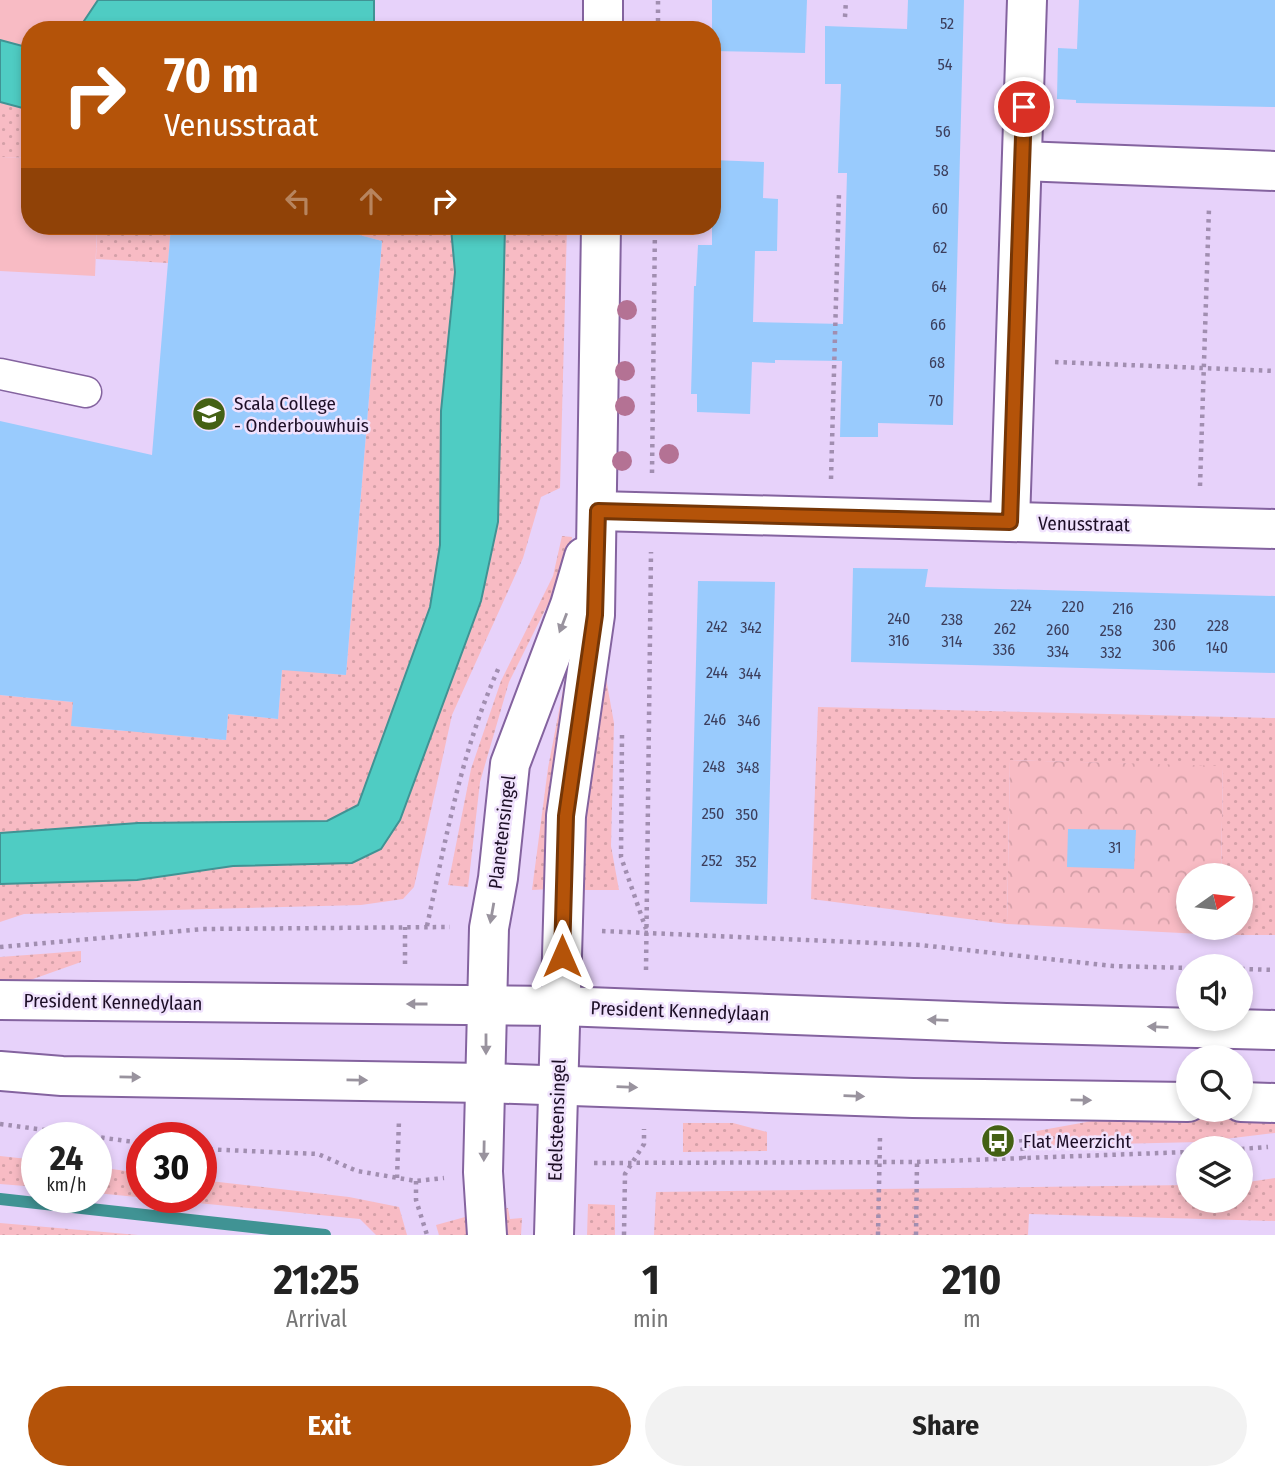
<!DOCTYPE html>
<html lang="en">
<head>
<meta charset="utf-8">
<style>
	:root { --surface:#fff; --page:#f2f2f2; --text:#222; --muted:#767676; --accent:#b45309 }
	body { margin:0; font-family:"Fira Sans Condensed",sans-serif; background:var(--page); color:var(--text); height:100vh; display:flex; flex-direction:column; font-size:26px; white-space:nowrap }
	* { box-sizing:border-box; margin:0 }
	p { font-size:23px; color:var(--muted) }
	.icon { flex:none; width:38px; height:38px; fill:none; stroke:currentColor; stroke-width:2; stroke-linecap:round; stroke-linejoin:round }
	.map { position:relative; height:1235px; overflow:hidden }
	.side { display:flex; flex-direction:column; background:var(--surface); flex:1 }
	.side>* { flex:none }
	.hud { position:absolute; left:21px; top:21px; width:700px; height:214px; border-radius:28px; box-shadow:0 4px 10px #0003; background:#b45309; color:#fff; overflow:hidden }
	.needle { width:46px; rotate:76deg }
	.buttons { position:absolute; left:1176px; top:863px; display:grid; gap:14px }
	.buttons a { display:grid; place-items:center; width:77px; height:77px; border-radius:50%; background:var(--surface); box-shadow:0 4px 10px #0003; font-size:35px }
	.speed { position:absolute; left:21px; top:1122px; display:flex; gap:14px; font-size:35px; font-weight:700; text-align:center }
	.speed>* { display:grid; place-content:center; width:91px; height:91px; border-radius:50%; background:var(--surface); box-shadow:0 4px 10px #0003; line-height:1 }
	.speed small { font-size:18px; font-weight:400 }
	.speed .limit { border:10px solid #d22; background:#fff; color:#111 }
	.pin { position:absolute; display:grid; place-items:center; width:60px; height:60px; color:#fff; margin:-30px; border:4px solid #fff; border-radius:50%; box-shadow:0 2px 7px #0007 }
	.me { position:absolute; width:77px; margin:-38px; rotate:0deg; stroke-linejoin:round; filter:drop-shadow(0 0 5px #0008) }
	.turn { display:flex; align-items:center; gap:24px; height:147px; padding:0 28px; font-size:32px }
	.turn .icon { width:91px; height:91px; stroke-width:2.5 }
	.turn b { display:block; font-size:49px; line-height:60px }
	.lanes { display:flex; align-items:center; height:66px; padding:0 28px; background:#0003; justify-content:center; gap:35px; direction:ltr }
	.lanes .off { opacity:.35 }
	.eta { display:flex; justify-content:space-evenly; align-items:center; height:119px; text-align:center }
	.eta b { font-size:42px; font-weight:700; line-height:49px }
	.button { display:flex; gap:14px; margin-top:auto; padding:14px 28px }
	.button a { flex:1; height:80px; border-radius:42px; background:var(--accent); color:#fff; font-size:28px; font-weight:700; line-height:80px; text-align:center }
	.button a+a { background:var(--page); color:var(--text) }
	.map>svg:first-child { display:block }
	.grass { fill:url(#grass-dots) }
	.forest { fill:url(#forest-crowns) }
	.park { fill:#f8bbc4 }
	.water { fill:#4fccc3; stroke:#409394; stroke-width:2 }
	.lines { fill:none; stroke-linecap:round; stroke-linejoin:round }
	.stream { stroke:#409394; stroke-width:12 }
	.building { fill:#99cbfd }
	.pedestrian-casing { stroke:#84639f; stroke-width:33 }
	.minor-casing { stroke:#84639f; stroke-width:42 }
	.secondary-casing { stroke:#84639f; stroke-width:42 }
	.path { stroke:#a18eb0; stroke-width:4.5; stroke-dasharray:3.5 5; stroke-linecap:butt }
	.pedestrian { stroke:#fff; stroke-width:30 }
	.minor { stroke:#fff; stroke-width:38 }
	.secondary { stroke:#fff; stroke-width:38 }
	.tree { fill:#b47294 }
	.oneway { fill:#99939e }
	.route-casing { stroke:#753606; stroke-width:18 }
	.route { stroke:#b45309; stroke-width:12 }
	.labels { text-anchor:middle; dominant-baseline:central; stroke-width:5; stroke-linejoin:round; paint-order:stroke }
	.number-label { font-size:16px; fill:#3c3e5c }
	.poi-label { font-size:19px; fill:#1d0f27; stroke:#f0e2fd; text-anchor:start }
	.street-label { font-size:19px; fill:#1d0f27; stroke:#f0e2fd }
</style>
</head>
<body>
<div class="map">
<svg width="1275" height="1235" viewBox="0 0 1275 1235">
	<defs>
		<pattern id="grass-dots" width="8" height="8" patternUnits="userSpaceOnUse" patternTransform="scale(1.75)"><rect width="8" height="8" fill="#f8bbc4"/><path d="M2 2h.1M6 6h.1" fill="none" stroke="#d4a0a8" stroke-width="1.8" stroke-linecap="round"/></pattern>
		<pattern id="forest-crowns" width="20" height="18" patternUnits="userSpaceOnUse" patternTransform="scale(1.75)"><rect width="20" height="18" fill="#f8bbc4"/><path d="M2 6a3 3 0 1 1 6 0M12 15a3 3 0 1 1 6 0" fill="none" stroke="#d4a0a8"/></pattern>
	</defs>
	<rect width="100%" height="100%" fill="#e7d2fa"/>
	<g class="grass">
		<path d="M0,102L30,110V158L0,157Z"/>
		<path d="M97,226H171L168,263L96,259Z"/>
		<path d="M325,226L451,227L455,272L441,411L440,545L430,607L358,805L327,821L138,823L0,833V695L73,702L72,726L124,731L174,710L172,735L226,740L228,714L278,719L282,669L346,675L382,241Z"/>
		<path d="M505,226H567L560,488L541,497L523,558L452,715L414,887L403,899L361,905L24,914L0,922V884L137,880L233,866L351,863L498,522Z"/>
		<path d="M562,536L572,537L568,564L509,682L480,782L468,887L448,885L471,769L501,681L553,576Z"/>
		<path d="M574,667L552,889L532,890L548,768L567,669Z"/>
		<path d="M605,673L614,723L611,846L619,890H582L578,822Z"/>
		<path d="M818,707L1275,718V935H1220V928H1241V875H1221L1223,767L1010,760L1007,924L811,899Z"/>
		<path d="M81,951V962L19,984L0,983V957Z"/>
		<path d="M1125,1115H1275V1133L1200,1142L1027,1146L1026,1133Z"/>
		<path d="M683,1123H733L767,1132V1151L683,1152Z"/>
		<path d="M0,1156L37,1160V1187L0,1184Z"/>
		<path d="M96,1167L142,1173V1197H201V1180L349,1197L399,1207L407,1235H376L360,1219L96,1193Z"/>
		<path d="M1275,1178V1221L1029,1214L1028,1235H654L656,1192L1188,1185V1200H1241V1183Z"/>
		<path d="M588,1204L615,1205V1235H587Z"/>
		<path d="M508,1208L510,1219L522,1218L521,1235H501L500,1210Z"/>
		<path d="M476,1214L478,1235H439L436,1225Z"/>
		<path d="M0,1223L138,1235H0Z"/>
	</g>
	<path class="forest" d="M1010,760L1223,766L1221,875H1188V928H1220V935L1007,924Z"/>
	<g class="park">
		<path d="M0,0H98L78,30H30V48L0,40Z"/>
		<path d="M0,157L30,158V226H97L95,276L0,271Z"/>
	</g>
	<g class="water">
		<path d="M98,0H374V30H78Z"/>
		<path d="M0,40L30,48V110L0,102Z"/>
		<path d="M446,226H505L498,522L481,601L400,820L381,849L352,863L233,866L137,880L0,884V833L138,823L327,821L358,805L430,607L440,545L441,411L455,272L451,228Z"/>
	</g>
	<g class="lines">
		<path class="stream" d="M0,1199L325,1235"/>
	</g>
	<g class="building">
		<path d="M712,0H807L805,53L712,51Z"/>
		<path d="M908,0H964L953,425L878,423V437H840L842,361L775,360V363L752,362L750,414L697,412V394H691L694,286H696L698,245H712V160L764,162L763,198L778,199L777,251H755L753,322L843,324L847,173H838L841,84H825V26L907,29Z"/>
		<path d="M1079,0H1275V107L1076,103V100L1057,99L1058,48L1077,49Z"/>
		<path d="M171,226H325L382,241L346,675L282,670L278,719L228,714L226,740L71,726L73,702L0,695V421L152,455Z"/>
		<path d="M853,568L928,569L925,587L1275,596V673L851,662Z"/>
		<path d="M698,581L775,582L767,904L690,902Z"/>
		<path d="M1068,829L1136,830L1134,869L1067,867Z"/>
	</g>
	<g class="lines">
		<g class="pedestrian-casing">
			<path id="pedestrian" d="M0,374L86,392"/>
		</g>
		<g class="minor-casing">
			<g id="minor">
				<path d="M603,30V0"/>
				<path d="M1022,161L1275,171"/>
				<path d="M598,511L1275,529"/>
				<path d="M1010,522L1027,0"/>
				<path d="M487,1235L483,1172L489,928L498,878L510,764L570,605L584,557"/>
				<path d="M554,1235L566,816L595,615L601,226"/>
			</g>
		</g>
		<g class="secondary-casing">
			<g id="secondary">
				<path d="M0,1000L562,1006L1006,1023L1275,1030"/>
				<path d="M0,1071L62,1076L485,1083L913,1098L1188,1102"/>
				<path d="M1241,1102L1275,1103"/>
			</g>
		</g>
		<g class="path">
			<path d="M845,17L846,0"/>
			<path d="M658,30V0"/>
			<path d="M1055,362L1275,371"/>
			<path d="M652,473L655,226"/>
			<path d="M831,479L839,193"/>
			<path d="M1200,486L1209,208"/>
			<path d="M622,735L621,857L646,929"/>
			<path d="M427,926C446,838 462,748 500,665"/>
			<path d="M602,931L920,945L1113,966L1188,968"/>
			<path d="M0,947L203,929L450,927"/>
			<path d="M405,964V927"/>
			<path d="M1241,969L1275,970"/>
			<path d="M646,970L651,552"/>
			<path d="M0,1124L142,1143"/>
			<path d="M1021,1139L1024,1159"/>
			<path d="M201,1149L318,1154L357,1171L416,1181L444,1178"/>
			<path d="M1241,1149L1268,1147"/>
			<path d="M594,1163L917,1162L1188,1152"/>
			<path d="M397,1178L399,1120"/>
			<path d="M416,1181V1200L427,1235"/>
			<path d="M624,1235L625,1174L644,1144V1129"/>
			<path d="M878,1235L880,1137"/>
			<path d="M916,1235L917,1162"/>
		</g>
		<use href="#pedestrian" class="pedestrian"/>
		<use href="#minor" class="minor"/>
		<use href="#secondary" class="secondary"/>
	</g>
	<g class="tree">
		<circle cx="627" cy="310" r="10"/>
		<circle cx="625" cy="371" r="10"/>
		<circle cx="625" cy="406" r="10"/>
		<circle cx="669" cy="454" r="10"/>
		<circle cx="622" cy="461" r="10"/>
	</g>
	<defs><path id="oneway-solid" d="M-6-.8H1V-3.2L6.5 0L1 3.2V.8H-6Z" transform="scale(1.75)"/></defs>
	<g class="oneway">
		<use href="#oneway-solid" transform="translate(563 623) rotate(111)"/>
		<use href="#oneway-solid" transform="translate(492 913) rotate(100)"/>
		<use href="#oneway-solid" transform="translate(417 1004) rotate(-180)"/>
		<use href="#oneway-solid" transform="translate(938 1020) rotate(-178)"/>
		<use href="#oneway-solid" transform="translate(1158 1027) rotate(-178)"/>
		<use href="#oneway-solid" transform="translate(486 1044) rotate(90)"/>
		<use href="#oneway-solid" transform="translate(130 1077) rotate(1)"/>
		<use href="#oneway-solid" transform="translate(357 1080) rotate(1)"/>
		<use href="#oneway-solid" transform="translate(627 1087) rotate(2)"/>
		<use href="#oneway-solid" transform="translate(854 1096) rotate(2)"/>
		<use href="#oneway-solid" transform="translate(1081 1100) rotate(1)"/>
		<use href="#oneway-solid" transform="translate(484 1151) rotate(91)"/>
	</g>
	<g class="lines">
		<g class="route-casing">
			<path id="route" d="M562,956L566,816L595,615L598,511L1010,522L1024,107"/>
		</g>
		<use href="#route" class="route"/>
	</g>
	<defs>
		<g id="university-disc" transform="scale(1.75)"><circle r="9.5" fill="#446114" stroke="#f0e2fd"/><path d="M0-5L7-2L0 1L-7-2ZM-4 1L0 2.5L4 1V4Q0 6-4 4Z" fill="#fff"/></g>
		<g id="bus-disc" transform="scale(1.75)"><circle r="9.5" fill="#446114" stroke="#f0e2fd"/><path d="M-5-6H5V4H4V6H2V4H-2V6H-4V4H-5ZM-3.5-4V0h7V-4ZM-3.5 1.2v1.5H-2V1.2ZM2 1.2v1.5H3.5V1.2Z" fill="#fff"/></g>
	</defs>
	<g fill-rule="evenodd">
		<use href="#university-disc" x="209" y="414"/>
		<use href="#bus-disc" x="998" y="1141"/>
	</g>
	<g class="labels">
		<g class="number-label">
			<text x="947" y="23">52</text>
			<text x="945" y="64">54</text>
			<text x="943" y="131">56</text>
			<text x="941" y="170">58</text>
			<text x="940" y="208">60</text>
			<text x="940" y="247">62</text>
			<text x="939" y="286">64</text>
			<text x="938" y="324">66</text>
			<text x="937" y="362">68</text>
			<text x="936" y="400">70</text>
			<text x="1021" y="605">224</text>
			<text x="1073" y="606">220</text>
			<text x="1123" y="608">216</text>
			<text x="899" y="618">240</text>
			<text x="952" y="619">238</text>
			<text x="1165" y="624">230</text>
			<text x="1218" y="625">228</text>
			<text x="717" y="626">242</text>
			<text x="751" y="627">342</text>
			<text x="1005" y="628">262</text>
			<text x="1058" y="629">260</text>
			<text x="1111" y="630">258</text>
			<text x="899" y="640">316</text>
			<text x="952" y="641">314</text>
			<text x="1164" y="645">306</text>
			<text x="1217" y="647">140</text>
			<text x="1004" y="649">336</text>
			<text x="1058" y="651">334</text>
			<text x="1111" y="652">332</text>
			<text x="717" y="672">244</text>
			<text x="750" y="673">344</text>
			<text x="715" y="719">246</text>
			<text x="749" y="720">346</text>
			<text x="714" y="766">248</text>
			<text x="748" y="767">348</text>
			<text x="713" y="813">250</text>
			<text x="747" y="814">350</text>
			<text x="1115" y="847">31</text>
			<text x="712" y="860">252</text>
			<text x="746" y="861">352</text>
		</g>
		<g class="poi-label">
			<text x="234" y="403">Scala College<tspan x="234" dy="22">- Onderbouwhuis</tspan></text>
			<text x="1023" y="1141">Flat Meerzicht</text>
		</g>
		<g class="street-label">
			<text transform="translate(1084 524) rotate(1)">Venusstraat</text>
			<text transform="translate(502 832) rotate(-83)">Planetensingel</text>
			<text transform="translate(113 1002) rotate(1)">President Kennedylaan</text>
			<text transform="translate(680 1011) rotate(2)">President Kennedylaan</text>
			<text transform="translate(557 1120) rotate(-88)">Edelsteensingel</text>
		</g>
	</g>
</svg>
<div class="buttons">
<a><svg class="needle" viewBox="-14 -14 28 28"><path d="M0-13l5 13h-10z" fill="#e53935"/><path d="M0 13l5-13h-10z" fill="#767676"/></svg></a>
<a><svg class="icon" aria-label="sound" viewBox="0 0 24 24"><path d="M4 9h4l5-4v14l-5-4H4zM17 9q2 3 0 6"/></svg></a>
<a><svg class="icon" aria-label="search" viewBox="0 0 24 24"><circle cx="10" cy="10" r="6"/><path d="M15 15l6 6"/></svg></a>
<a><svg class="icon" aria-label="layers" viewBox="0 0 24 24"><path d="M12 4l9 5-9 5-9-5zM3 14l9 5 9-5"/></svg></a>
</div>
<div class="speed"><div>24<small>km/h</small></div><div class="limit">30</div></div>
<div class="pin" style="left:1024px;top:107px;background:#d93025"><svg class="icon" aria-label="arrive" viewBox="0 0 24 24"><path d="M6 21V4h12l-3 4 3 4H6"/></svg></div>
<svg class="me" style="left:562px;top:956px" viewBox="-20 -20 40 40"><path d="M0-17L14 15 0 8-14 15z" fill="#b45309" stroke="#fff" stroke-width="4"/></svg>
<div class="hud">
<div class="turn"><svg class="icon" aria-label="right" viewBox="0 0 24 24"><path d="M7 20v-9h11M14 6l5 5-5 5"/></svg><div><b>70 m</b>Venusstraat</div></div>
<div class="lanes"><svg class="icon off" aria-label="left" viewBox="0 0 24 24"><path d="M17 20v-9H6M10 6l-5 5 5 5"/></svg><svg class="icon off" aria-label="ahead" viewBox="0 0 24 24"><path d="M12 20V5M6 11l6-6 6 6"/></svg><svg class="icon" aria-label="right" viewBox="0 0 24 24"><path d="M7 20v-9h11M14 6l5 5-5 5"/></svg></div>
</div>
</div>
<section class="side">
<div class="eta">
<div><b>21:25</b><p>Arrival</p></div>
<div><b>1</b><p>min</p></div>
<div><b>210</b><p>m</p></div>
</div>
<div class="button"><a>Exit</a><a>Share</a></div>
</section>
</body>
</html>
